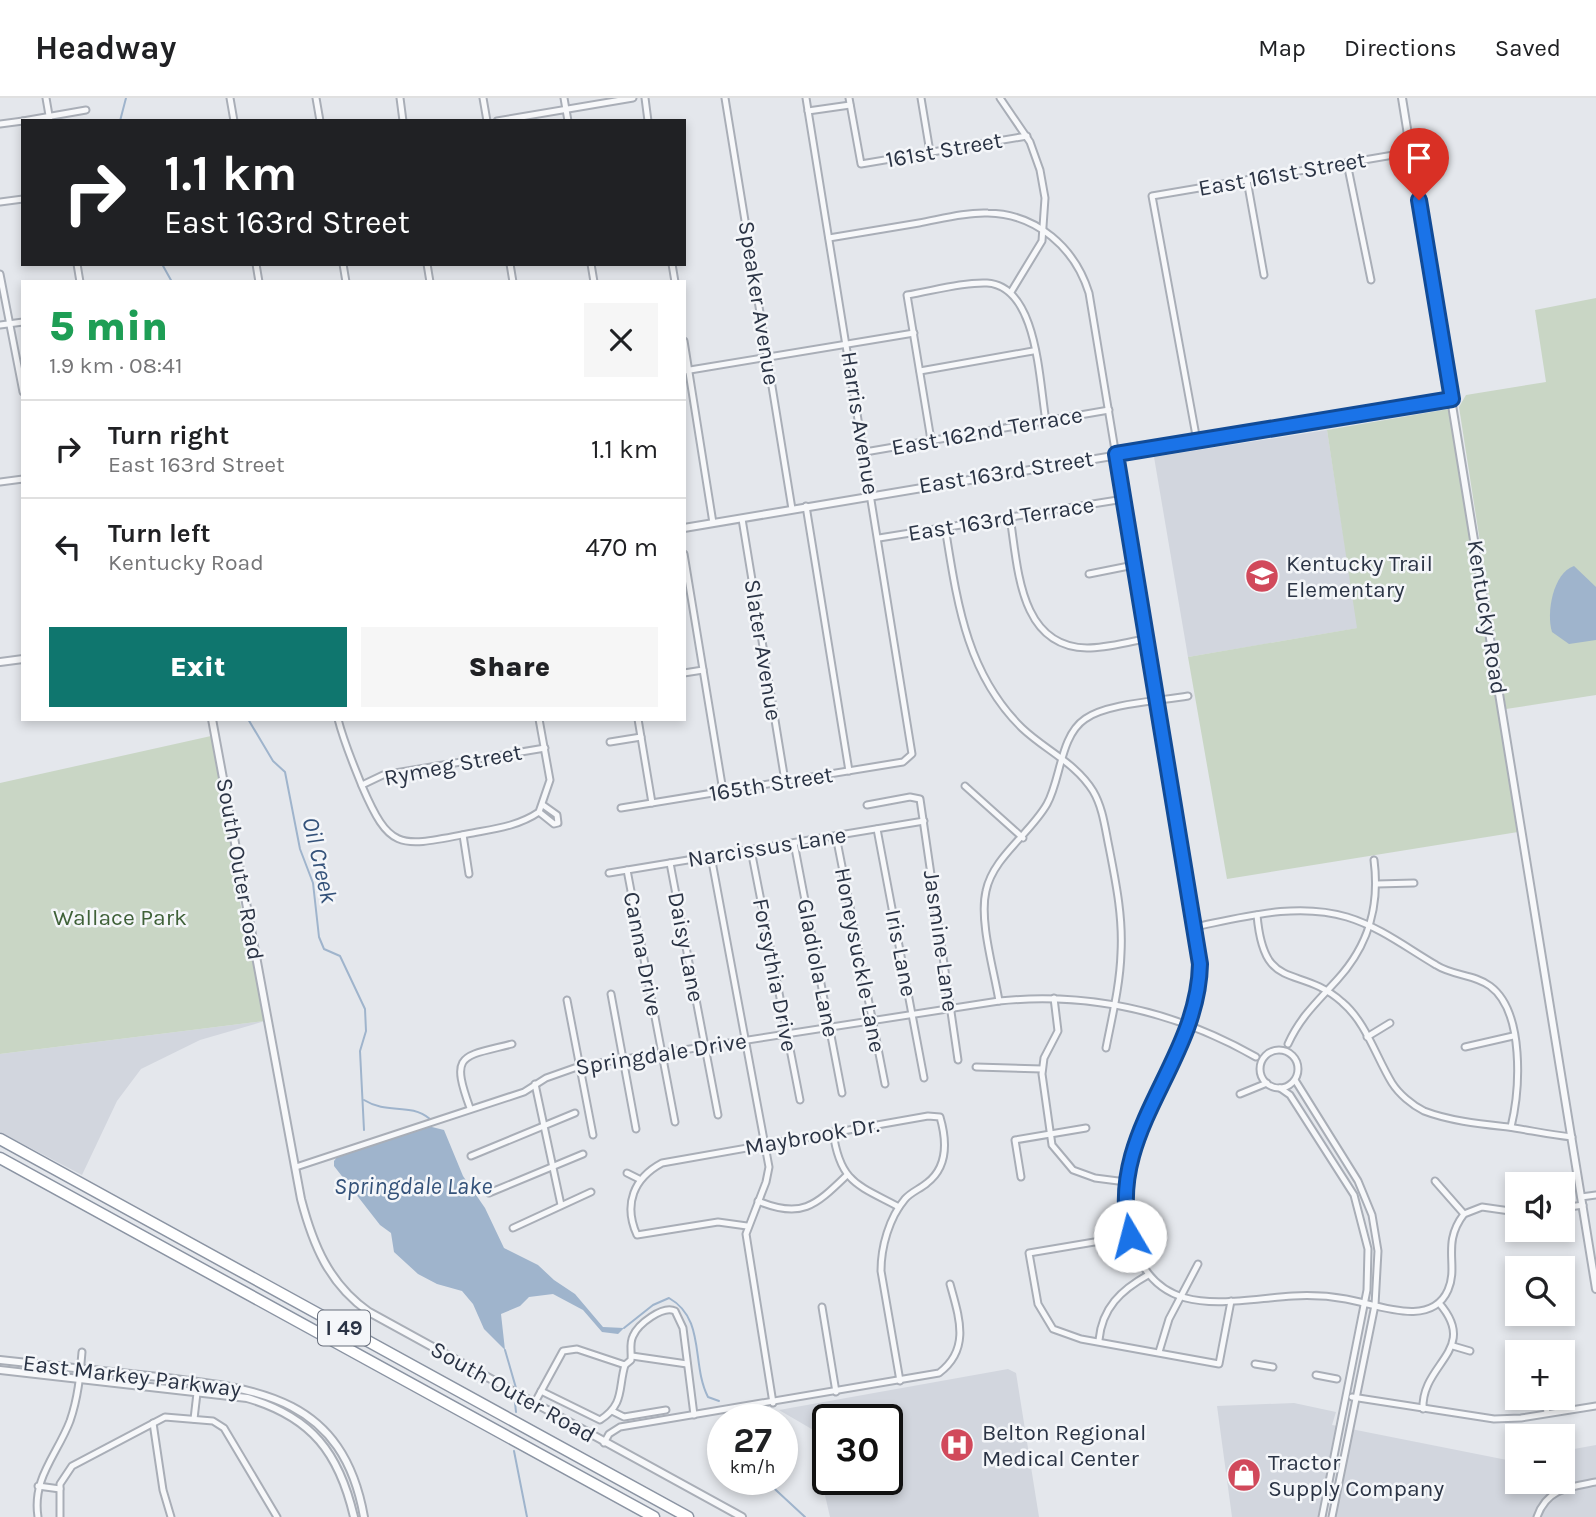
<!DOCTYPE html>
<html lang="en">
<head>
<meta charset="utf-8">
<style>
	:root { --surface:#fff; --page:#f6f6f6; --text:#202124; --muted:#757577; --line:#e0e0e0; --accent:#0f766e }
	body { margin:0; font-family:Karla,sans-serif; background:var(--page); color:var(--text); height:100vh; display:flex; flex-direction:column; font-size:26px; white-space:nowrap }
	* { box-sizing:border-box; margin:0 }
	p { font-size:23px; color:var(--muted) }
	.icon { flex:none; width:38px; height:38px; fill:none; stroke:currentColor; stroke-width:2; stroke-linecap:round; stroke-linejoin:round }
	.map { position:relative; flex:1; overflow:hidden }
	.drawer { position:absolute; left:21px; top:182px; width:665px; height:441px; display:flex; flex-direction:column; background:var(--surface); border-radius:0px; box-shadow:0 4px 10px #0003 }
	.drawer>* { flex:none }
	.banner { position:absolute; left:21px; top:21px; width:665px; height:147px; border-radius:0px; box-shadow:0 4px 10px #0003; background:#202124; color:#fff; overflow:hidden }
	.fabs { position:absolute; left:1505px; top:1074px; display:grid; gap:14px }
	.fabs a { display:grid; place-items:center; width:70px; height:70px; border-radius:0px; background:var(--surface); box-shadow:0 4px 10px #0003; font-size:35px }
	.speed { position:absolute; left:707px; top:1306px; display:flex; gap:14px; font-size:35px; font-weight:700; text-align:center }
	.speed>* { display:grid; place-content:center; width:91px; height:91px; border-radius:50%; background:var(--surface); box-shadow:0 4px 10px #0003; line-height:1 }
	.speed small { font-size:18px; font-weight:400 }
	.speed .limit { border:4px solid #111; border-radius:10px; background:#fff; color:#111 }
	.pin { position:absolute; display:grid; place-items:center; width:60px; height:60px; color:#fff; margin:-72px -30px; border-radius:50% 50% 50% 0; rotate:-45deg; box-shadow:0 0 7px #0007 }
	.pin .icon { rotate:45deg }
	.me { position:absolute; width:77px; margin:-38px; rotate:352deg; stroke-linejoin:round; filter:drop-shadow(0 0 5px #0008) }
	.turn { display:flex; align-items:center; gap:24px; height:147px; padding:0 28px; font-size:32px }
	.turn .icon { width:91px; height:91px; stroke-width:2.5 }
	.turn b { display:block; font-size:49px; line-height:60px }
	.round { display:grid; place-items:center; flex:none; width:74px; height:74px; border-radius:0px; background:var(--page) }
	.summary { display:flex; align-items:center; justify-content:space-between; height:119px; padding:0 28px }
	h1 { font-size:42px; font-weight:800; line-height:52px; color:#1e9e55 }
	.button { display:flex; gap:14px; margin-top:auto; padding:14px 28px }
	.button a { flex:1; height:80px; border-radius:0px; background:var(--accent); color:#fff; font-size:28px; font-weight:800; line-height:80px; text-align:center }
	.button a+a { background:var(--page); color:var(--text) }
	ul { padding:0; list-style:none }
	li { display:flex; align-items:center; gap:21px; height:98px; padding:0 28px; border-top:2px solid var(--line) }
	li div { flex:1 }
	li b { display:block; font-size:26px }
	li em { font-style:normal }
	header { display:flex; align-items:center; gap:42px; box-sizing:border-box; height:98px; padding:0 35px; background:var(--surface); border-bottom:2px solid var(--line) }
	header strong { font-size:33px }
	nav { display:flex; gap:38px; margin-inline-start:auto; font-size:24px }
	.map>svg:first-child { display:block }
	.built { fill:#d2d6de; fill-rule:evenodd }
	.green { fill:#c9d6c5 }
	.water { fill:#9fb4cc }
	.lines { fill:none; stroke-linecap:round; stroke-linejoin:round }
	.stream { stroke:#9fb4cc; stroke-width:2 }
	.minor-casing { stroke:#a9aeb7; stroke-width:9 }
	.tertiary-casing { stroke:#a9aeb7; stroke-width:10 }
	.motorway-casing { stroke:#8b94a3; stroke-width:13 }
	.minor { stroke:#f7f8fa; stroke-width:5 }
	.tertiary { stroke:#f7f8fa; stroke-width:6 }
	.motorway { stroke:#fff; stroke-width:10 }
	.route-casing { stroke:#114b97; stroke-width:18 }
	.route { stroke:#1a73e8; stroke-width:12 }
	.labels { text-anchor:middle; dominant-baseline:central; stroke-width:5; stroke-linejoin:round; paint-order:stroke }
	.shield { fill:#f4f6f9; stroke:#676e7b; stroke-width:2 }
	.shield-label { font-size:21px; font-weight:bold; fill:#2b3445 }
	.street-label { font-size:23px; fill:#2b3445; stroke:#f4f6f9 }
	.poi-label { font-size:23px; fill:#2b3445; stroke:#f4f6f9; text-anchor:start }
	.park-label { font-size:23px; fill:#3f6138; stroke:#f4f6f9 }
	.water-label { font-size:24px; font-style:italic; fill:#34527a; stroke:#f4f6f9 }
</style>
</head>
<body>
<header>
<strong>Headway</strong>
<nav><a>Map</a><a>Directions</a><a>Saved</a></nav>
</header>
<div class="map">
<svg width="1596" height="1419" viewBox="0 0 1596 1419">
	<rect width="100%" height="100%" fill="#e4e7ec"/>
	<g class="built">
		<path d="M1327,332L1358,530L1188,559L1154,359Z"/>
		<path d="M265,923L200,942L141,971L117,1003L82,1077L0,1034V956Z"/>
		<path d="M1008,1271L1016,1275L1039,1419H830L815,1354L827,1340L779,1312ZM828,1321H887V1381H828Z"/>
		<path d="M1294,1305L1336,1314L1332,1327L1338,1328L1320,1419H1232L1217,1308Z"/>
		<path d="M1346,1330L1507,1362L1517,1360V1384H1563V1353L1596,1347V1419H1329Z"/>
	</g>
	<g class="green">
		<path d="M1596,200V597L1506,611L1459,309L1466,297L1546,284L1535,212Z"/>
		<path d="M1449,311L1518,734L1227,781L1188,559L1357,530L1327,332Z"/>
		<path d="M211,638L239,782V799L265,923L0,956V685Z"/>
	</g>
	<g class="water">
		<path d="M1574,468L1596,489V542L1569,546L1552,534C1546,515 1553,475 1574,468Z"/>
		<path d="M428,1028L444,1032L463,1078L485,1110L504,1150L538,1167L554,1182L575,1196L603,1229L624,1230L618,1236L602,1234L583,1212L553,1196L529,1199L520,1208L501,1216L505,1252L484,1231L473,1206L462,1193L437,1186L418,1176L394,1154L391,1135L380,1127L334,1068V1063L337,1059Z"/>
	</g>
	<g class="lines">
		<g class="stream">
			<path d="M120,23L126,0"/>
			<path d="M162,166L172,184"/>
			<path d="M248,621L273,663L285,674L300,751L313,785L319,839L324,851L340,858L365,911L366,933L360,953L364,1032"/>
			<path d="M364,1002C388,1017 409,1004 430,1021"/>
			<path d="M624,1230L653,1207L669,1200C706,1221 691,1266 708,1299L719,1303"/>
			<path d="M505,1252L516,1290"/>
			<path d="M515,1305L516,1314"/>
			<path d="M514,1353L527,1419"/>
			<path d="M764,1381L805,1419"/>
		</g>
		<g class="minor-casing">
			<g id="minor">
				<path d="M46,0L50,23"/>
				<path d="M230,0L234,23"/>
				<path d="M316,0L320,23"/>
				<path d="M400,0L403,23"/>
				<path d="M483,0L487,23"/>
				<path d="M564,0L568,23"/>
				<path d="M645,0L648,23"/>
				<path d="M725,0L792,411"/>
				<path d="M849,0L861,66L1027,38"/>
				<path d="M921,0L930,54"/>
				<path d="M1000,0L1030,44L1040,72L1045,100L1042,143L1011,194"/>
				<path d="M808,13L850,7"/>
				<path d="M23,23L86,12"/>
				<path d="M497,23L633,0"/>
				<path d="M0,26L23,23"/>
				<path d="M1347,65L1371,182"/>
				<path d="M1247,82L1264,177"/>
				<path d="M0,104L23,101"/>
				<path d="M829,140C859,135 889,130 919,125C941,121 965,114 988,115C1037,116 1075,150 1089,195L1200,866C1199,965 1100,1040 1132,1143C1157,1224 1228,1202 1293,1198C1310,1197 1329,1198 1346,1201C1376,1206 1431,1231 1448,1192C1459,1167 1441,1146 1464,1116L1482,1109L1517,1114"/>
				<path d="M77,166L80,184"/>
				<path d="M256,166L259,184"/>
				<path d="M343,166L346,184"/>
				<path d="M427,166L430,184"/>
				<path d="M510,166L513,184"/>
				<path d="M591,166L594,184"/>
				<path d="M672,166L675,184"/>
				<path d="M0,176L23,294"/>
				<path d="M0,227L23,224"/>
				<path d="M684,243L713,425"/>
				<path d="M684,273L914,235"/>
				<path d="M920,273L1033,253"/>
				<path d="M931,342L907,197C932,193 962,184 987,185C1038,188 1039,284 1046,323"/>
				<path d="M1197,343L1152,98L1411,54"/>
				<path d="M865,354L1109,312"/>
				<path d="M0,384L23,381"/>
				<path d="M806,408L849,673"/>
				<path d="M1010,419C1018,469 1019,549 1087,550C1107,550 1127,544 1146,541"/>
				<path d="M742,421L785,683"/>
				<path d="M945,429C957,503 966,575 1022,630C1045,652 1076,665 1093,693C1103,710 1105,730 1109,749C1116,785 1123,819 1121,855C1120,887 1112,919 1106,950"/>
				<path d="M879,440L1124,401"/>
				<path d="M684,456L723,693"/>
				<path d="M1089,476L1134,467"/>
				<path d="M684,575L703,572"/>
				<path d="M338,621C344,645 353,665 362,688C390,753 399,749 467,736C492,731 517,729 539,714L550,682L539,621"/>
				<path d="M638,621L652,705"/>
				<path d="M610,644L641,639"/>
				<path d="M362,687L383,677L545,650"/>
				<path d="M965,688L1023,740"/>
				<path d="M867,707L910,699L920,701L958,962"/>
				<path d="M621,710L903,664L912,656L806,0"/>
				<path d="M539,714L554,726L558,725L557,717L543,707"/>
				<path d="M877,731L924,980"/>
				<path d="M463,737L469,776"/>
				<path d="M836,738L885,986"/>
				<path d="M794,745L842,995"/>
				<path d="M751,752L800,1002"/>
				<path d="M711,758L769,1069L766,1084L746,1136L773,1305"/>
				<path d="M670,765L718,1017"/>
				<path d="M627,772L675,1024"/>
				<path d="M609,775L924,723"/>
				<path d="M1377,786L1414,785"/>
				<path d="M1257,817C1264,897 1298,865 1342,904C1366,924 1376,959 1392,985C1399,996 1412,1007 1424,1013C1450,1023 1481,1026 1508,1029C1529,1032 1550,1037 1572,1039"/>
				<path d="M1194,829C1244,819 1297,804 1347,819C1380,829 1407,850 1436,867C1453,878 1474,876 1490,888C1525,914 1520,992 1511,1029"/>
				<path d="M611,896L636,1031"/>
				<path d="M1054,900L1058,933L1044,960L1042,976L1052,1047L1073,1072L1095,1080L1126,1084"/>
				<path d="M567,902L593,1037"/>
				<path d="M999,903C994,872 979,823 986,793C993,759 1030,736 1047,706C1061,681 1060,638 1085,621C1107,605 1161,603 1188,598"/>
				<path d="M1367,939L1390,925"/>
				<path d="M1288,946C1300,919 1318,903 1337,882C1369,847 1380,808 1374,762"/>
				<path d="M1465,949L1513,938"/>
				<circle cx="1279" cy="971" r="19"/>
				<path d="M976,969L1042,971"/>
				<path d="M1295,982L1358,1083L1372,1117L1378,1153L1375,1207L1332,1419"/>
				<path d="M535,986L561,1107"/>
				<path d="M1280,990L1290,997L1354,1097L1368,1151L1367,1192L1322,1419"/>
				<path d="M1240,996L1267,985"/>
				<path d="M470,1010C450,955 461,959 512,946"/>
				<path d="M833,1034C840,1085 858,1087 899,1109"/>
				<path d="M471,1058L575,1015"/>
				<path d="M296,1069L524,994L546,980L580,968L999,903C1090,894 1177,914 1256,959"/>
				<path d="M627,1075L639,1081"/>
				<path d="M1021,1079L1015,1042L1086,1030"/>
				<path d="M1435,1083L1464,1116"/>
				<path d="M489,1095L583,1056"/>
				<path d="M1581,1099L1596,1097"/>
				<path d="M758,1103C801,1121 815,1108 846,1078"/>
				<path d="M1563,1110L1583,1107"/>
				<path d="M747,1128L718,1124L637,1137C623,1106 634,1080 662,1065L928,1018L940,1019C947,1043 948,1069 927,1085C920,1091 911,1094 905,1101C889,1120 881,1149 881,1173L900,1283"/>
				<path d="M513,1130L591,1094"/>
				<path d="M1130,1138L1029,1155L1038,1206L1053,1231L1081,1241L1219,1266L1231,1203"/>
				<path d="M822,1209L836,1294"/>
				<path d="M1099,1242C1102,1210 1121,1192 1148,1177"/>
				<path d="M1453,1248L1470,1253"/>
				<path d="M1159,1254L1169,1221L1198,1166"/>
				<path d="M632,1258L687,1266"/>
				<path d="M1255,1266L1273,1269"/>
				<path d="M1316,1277L1337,1281"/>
				<path d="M541,1293L600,1322C625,1306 618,1290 625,1267"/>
				<path d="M1352,1299L1494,1321L1521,1320L1596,1308"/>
				<path d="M1545,1300L1547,1315"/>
				<path d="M534,1306L563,1253L577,1251L625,1267L631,1262C632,1254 629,1246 633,1238C638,1226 663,1207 675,1213L683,1230L694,1317"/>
				<path d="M1423,1311C1421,1265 1480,1252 1439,1205"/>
				<path d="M612,1313L624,1319L666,1312"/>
				<path d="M194,1321L197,1295"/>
				<path d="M153,1325L163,1392L171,1419"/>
				<path d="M604,1345L609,1336L620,1329L939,1275C971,1251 959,1219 950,1186"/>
				<path d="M38,1388L60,1391"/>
				<path d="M38,1419C32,1380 57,1357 70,1323C78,1300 80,1278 82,1254"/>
				<path d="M60,1419V1386L72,1368L165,1319L213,1323L224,1330L277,1419"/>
				<path d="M1537,1419C1547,1390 1570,1389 1596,1384"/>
			</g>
		</g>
		<g class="tertiary-casing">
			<g id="tertiary">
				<path d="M1402,0L1596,1191"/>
				<path d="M684,430L1452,301"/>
				<path d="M0,564L23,561"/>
				<path d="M212,621L301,1101C313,1147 329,1186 369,1214L742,1419"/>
				<path d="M0,1262C50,1267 99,1273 149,1278C253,1290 342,1295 364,1419"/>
				<path d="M0,1272L247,1300C312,1319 339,1355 354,1419"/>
			</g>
		</g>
		<g class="motorway-casing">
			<g id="motorway">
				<path d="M0,1041L688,1419"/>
				<path d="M0,1060L654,1419"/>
			</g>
		</g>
		<use href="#minor" class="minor"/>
		<use href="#tertiary" class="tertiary"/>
		<use href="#motorway" class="motorway"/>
	</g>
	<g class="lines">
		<g class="route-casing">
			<path id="route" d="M1130,1138C1105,1034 1198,966 1200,866L1116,356L1452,301L1419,102"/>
		</g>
		<use href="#route" class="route"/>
	</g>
	<defs>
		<g id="school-disc" transform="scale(1.75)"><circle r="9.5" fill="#d1495b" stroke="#f4f6f9"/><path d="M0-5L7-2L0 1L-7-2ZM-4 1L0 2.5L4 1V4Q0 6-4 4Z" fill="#fff"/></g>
		<g id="hospital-disc" transform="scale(1.75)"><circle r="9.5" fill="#d1495b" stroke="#f4f6f9"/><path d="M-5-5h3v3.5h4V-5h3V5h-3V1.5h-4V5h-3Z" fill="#fff"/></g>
		<g id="shop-disc" transform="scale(1.75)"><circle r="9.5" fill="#d1495b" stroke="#f4f6f9"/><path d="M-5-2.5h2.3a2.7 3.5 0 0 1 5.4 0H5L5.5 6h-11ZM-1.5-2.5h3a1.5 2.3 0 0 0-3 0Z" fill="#fff"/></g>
	</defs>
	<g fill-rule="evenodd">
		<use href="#school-disc" x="1262" y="478"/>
		<use href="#hospital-disc" x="957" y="1347"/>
		<use href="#shop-disc" x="1244" y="1377"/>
	</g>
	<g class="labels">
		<rect class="shield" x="318" y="1212.5" width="52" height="35" rx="5"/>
		<g class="shield-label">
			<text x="344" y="1230">I 49</text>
		</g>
		<g class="street-label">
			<text transform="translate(944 52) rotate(-10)">161st Street</text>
			<text transform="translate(1282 76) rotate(-10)">East 161st Street</text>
			<text transform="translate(759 205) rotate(81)">Speaker Avenue</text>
			<text transform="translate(860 325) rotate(81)">Harris Avenue</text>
			<text transform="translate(987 333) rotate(-10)">East 162nd Terrace</text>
			<text transform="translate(1006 374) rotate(-9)">East 163rd Street</text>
			<text transform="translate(1001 421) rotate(-9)">East 163rd Terrace</text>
			<text transform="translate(1487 519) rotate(81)">Kentucky Road</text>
			<text transform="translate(763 552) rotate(81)">Slater Avenue</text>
			<text transform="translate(453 667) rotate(-11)">Rymeg Street</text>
			<text transform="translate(771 686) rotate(-9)">165th Street</text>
			<text transform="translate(767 749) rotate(-9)">Narcissus Lane</text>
			<text transform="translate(240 771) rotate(80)">South Outer Road</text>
			<text transform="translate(941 843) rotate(82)">Jasmine Lane</text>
			<text transform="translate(686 849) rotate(79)">Daisy Lane</text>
			<text transform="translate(901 855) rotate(79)">Iris Lane</text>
			<text transform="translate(643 856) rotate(79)">Canna Drive</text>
			<text transform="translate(860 862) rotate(79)">Honeysuckle Lane</text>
			<text transform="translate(818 870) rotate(79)">Gladiola Lane</text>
			<text transform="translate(775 877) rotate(79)">Forsythia Drive</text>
			<text transform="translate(661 956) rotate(-9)">Springdale Drive</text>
			<text transform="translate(812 1038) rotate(-10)">Maybrook Dr.</text>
			<text transform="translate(132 1278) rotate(7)">East Markey Parkway</text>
			<text transform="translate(513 1294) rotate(29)">South Outer Road</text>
		</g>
		<g class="poi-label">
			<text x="1286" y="465">Kentucky Trail<tspan x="1286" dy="26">Elementary</tspan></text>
			<text x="982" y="1334">Belton Regional<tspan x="982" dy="26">Medical Center</tspan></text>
			<text x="1268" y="1364">Tractor<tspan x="1268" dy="26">Supply Company</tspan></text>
		</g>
		<g class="park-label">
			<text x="120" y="819">Wallace Park</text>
		</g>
		<g class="water-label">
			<text transform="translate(320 762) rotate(77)">Oil Creek</text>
			<text x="413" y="1088">Springdale Lake</text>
		</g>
	</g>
</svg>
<div class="fabs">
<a><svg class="icon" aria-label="sound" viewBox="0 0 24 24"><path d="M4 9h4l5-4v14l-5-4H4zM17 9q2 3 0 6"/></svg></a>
<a><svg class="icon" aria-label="search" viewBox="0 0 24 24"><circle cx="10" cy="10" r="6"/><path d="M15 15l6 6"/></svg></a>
<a>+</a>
<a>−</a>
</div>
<div class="speed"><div>27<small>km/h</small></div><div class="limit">30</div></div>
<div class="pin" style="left:1419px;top:102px;background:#d93025"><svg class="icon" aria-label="arrive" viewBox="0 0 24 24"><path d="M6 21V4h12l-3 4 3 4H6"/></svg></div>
<svg class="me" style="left:1130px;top:1138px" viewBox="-20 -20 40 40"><circle r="19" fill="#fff"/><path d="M0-13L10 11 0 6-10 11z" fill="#1a73e8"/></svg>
<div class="banner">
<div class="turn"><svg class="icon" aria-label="right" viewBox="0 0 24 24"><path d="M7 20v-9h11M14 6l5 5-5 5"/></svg><div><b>1.1 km</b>East 163rd Street</div></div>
</div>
<section class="drawer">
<div class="summary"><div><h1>5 min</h1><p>1.9 km · 08:41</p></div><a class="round"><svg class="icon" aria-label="close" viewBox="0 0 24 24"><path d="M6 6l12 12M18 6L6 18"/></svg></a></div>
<ul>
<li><svg class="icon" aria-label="right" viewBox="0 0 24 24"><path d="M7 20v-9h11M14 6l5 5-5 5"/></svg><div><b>Turn right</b><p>East 163rd Street</p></div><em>1.1 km</em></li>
<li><svg class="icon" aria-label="left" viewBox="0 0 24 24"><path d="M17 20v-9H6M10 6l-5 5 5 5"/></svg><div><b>Turn left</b><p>Kentucky Road</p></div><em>470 m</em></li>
</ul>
<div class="button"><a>Exit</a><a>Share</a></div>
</section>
</div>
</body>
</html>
